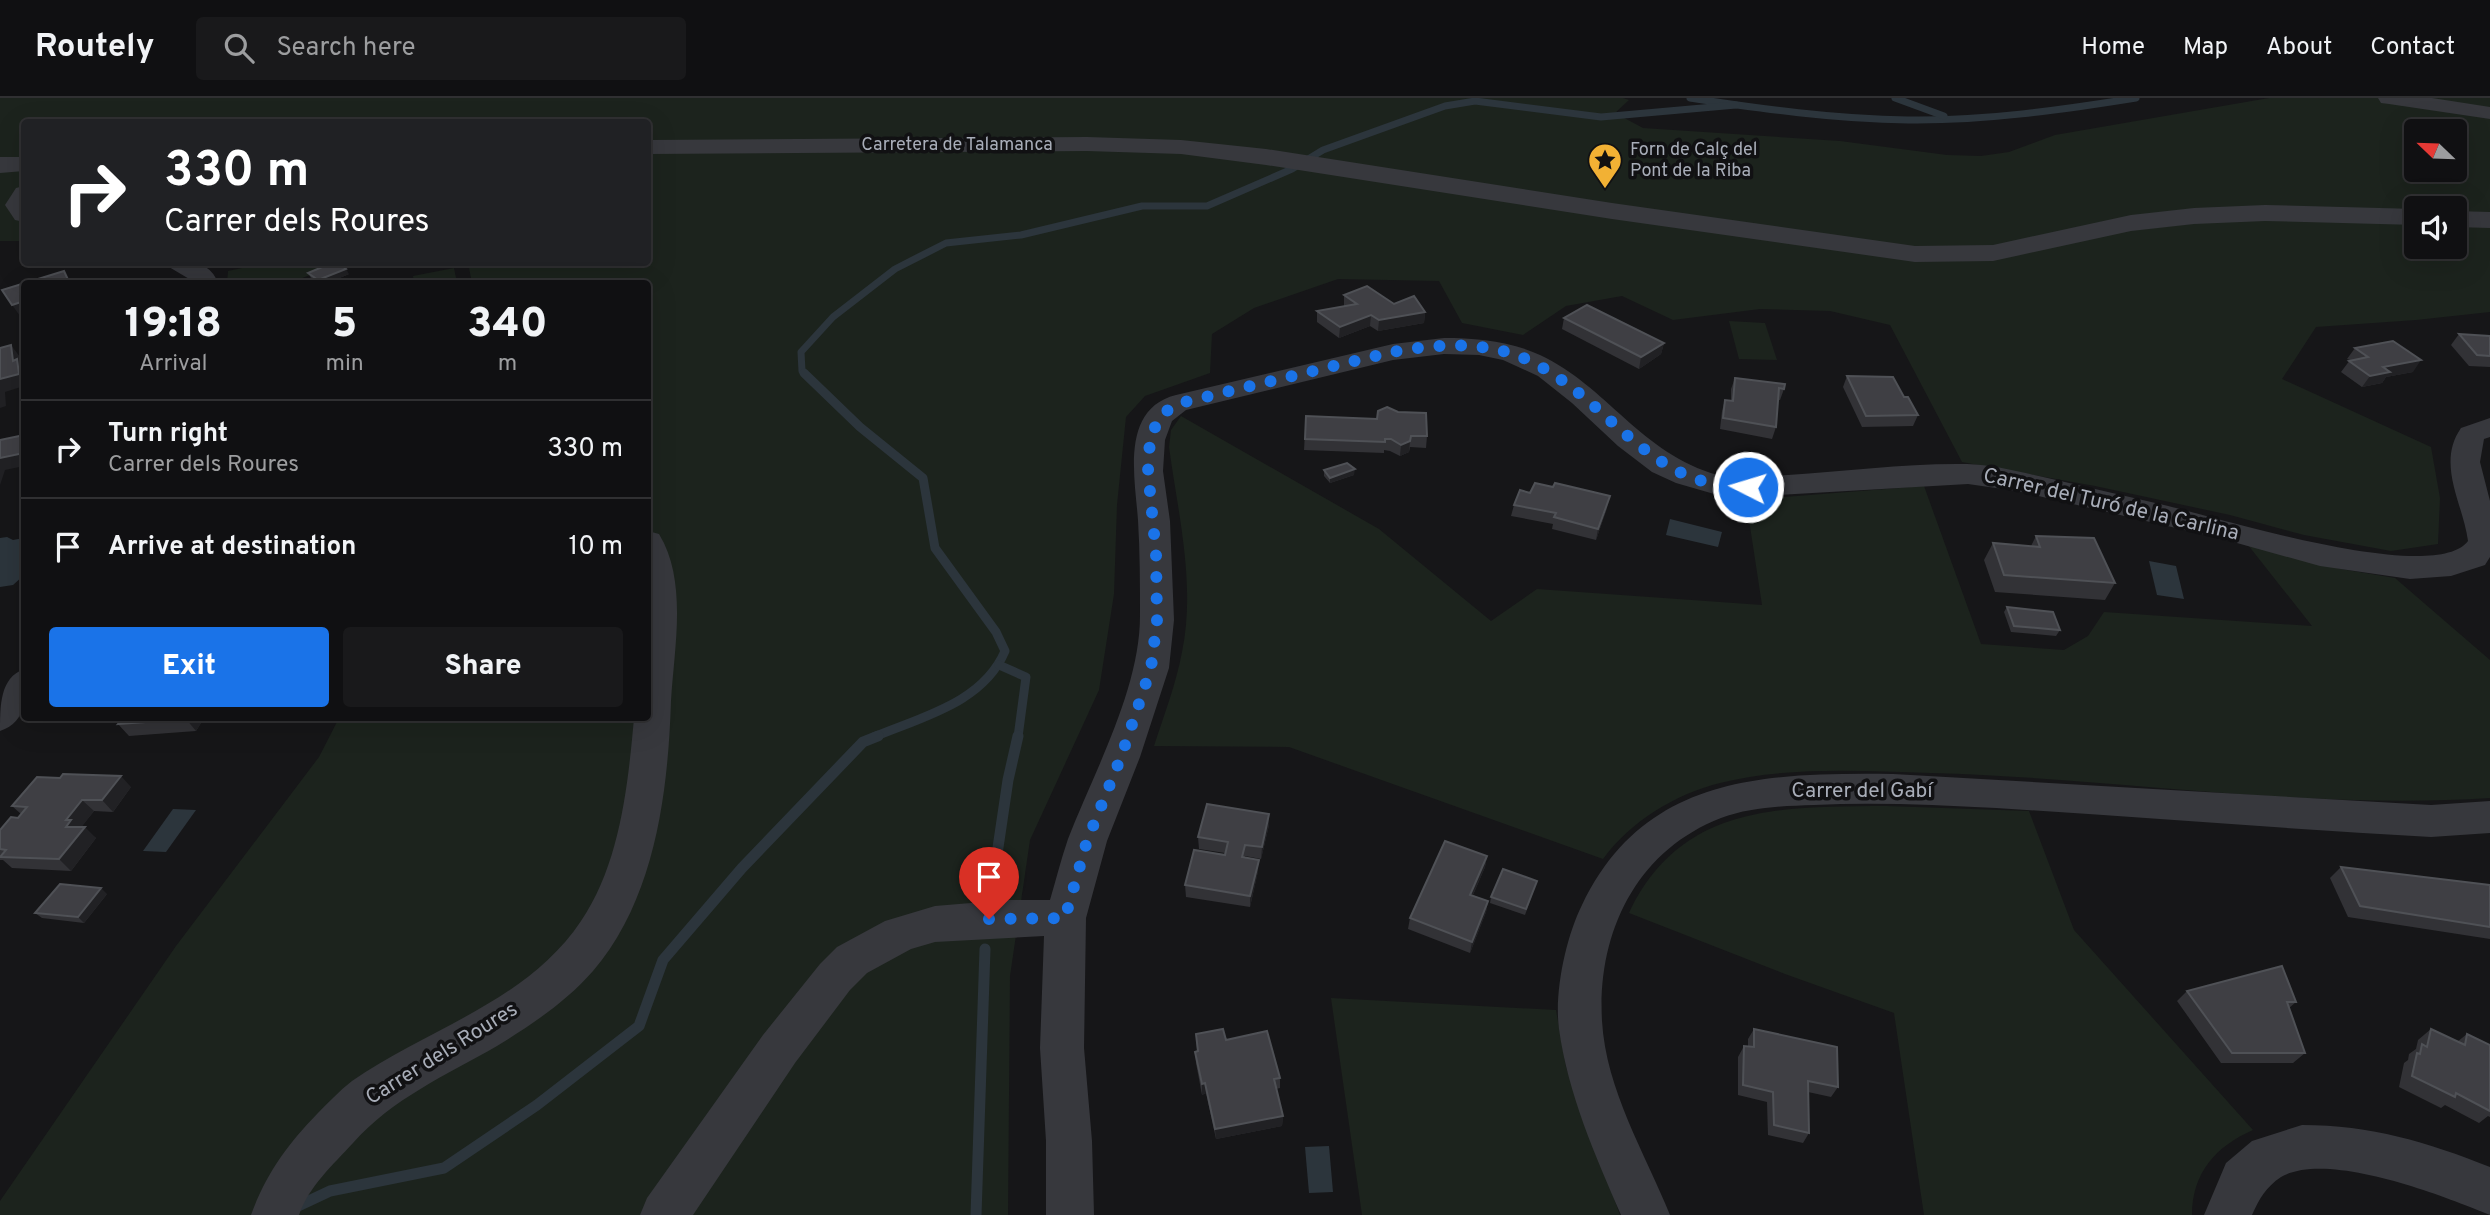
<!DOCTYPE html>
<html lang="en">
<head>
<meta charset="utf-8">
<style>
	:root { --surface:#101012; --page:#19191b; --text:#f1f3f6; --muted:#9c9d9f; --line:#303032; --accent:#1a73e8 }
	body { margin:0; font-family:Overpass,sans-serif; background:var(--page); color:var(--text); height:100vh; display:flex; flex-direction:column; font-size:26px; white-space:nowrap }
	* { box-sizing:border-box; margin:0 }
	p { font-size:23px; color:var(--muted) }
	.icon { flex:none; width:38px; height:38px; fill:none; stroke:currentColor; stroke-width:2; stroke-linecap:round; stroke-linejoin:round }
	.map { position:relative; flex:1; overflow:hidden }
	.drawer { position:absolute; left:21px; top:182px; width:630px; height:441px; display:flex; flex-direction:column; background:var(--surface); border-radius:7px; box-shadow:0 7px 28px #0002,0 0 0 2px var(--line) }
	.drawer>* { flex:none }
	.guide { position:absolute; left:21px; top:21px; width:630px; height:147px; border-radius:7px; box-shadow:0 7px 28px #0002,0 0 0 2px var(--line); background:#202124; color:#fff; overflow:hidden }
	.needle { width:46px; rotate:293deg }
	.tools { position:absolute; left:2404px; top:21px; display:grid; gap:14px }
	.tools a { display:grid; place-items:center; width:63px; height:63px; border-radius:7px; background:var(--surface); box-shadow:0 7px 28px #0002,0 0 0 2px var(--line); font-size:35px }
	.pin { position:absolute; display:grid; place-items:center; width:60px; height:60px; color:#fff; margin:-72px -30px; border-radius:50% 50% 50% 0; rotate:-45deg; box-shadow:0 0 7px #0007 }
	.pin .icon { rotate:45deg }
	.me { position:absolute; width:77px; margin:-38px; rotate:275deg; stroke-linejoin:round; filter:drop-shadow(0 0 5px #0008) }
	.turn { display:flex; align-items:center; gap:24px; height:147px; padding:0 28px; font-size:32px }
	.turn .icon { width:91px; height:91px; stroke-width:2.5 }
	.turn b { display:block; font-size:49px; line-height:60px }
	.eta { display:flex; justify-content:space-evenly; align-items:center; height:119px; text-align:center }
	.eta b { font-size:42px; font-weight:800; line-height:49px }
	.button { display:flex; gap:14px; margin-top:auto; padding:14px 28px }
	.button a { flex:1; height:80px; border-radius:7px; background:var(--accent); color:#fff; font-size:28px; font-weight:800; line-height:80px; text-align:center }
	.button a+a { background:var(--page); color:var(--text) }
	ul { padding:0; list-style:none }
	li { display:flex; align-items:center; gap:21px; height:98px; padding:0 28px; border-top:2px solid var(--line) }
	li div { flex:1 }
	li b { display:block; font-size:26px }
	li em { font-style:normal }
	header { display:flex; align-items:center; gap:42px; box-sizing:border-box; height:98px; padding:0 35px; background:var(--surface); border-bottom:2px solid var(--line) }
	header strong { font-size:33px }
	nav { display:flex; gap:38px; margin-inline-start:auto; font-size:24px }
	.search { width:490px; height:63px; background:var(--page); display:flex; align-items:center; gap:18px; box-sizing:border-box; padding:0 24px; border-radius:7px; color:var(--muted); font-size:26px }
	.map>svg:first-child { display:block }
	.green { fill:#1c231d; fill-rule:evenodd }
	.water { fill:#2c353c }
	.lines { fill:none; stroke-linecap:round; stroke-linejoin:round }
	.stream-far2 { stroke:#2c353c; stroke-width:7 }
	.stream-far1 { stroke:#2c353c; stroke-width:9 }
	.stream { stroke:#2c353c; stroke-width:11 }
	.minor { fill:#37383d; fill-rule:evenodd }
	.tertiary { fill:#37383d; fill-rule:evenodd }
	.wall { fill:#323236 }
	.shaded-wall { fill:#212124 }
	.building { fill:#3f3f44; stroke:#4f5156; stroke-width:2 }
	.route { stroke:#1a73e8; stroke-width:12; stroke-dasharray:0 21.6 }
	.labels { text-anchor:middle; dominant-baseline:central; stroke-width:7; stroke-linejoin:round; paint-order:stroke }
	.far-street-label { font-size:18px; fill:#a8adb8; stroke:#111113 }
	.far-poi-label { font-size:18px; fill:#a8adb8; stroke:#111113; text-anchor:start }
	.street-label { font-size:21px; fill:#a8adb8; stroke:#111113 }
</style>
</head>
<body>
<header>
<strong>Routely</strong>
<div class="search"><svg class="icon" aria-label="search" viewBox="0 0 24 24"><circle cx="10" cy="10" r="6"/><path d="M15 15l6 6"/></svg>Search here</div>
<nav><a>Home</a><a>Map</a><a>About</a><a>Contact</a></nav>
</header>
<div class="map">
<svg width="2490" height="1117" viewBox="0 0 2490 1117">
	<rect width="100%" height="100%" fill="#161618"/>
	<g class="green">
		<path d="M0,0H1623L1629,2L1615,15L1643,30L1840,43L1947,57L1981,58L2009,54L2055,37L2269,0H2490V214L2416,222L2316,229L2282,281L2431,349L2440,400L2438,446L2391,453L2304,437L2230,417L2095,388L1962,364L1890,227L1830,213L1760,211L1673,222L1622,198L1566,208L1523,237L1462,225L1439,183L1338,181L1254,210L1212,236L1210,275L1145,298L1126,319L1117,407L1114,496L1099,592L1030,742L1010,878L1008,1117H0V1103L176,848L319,659L339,620H648V186L472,185L468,165L648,164V24H24V143H0ZM2417,33H2455V72H2417ZM2417,110H2455V149H2417Z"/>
		<path d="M266,165H342L289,185L227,186L228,173Z"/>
		<path d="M454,170L457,185H414L413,178Z"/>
		<path d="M1729,223L1765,225L1777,262L1739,261Z"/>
		<path d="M1181,318L1379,431L1491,523L1537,491L1762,507L1746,402L1924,388L1981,546L2064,552L2088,538L2104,514L2312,528L2248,447L2341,471L2395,480L2490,562V700C2303,712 2117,680 1931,675C1861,673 1788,668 1720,685C1675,696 1630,724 1603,761L1289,649L1154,648C1164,617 1176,586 1182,554C1196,487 1178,416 1169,349L1171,332Z"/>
		<path d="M1886,708L2029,713L2074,832L2253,1032C2216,1048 2192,1075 2192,1117H1924L1894,915L1785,876L1629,815C1681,705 1781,709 1886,708Z"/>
		<path d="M1331,900L1556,912L1566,969L1620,1117H1362Z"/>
	</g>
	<g class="water">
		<path d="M1670,421L1722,434L1718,449L1666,437Z"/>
		<path d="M7,439L13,442L24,440V477L13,487L0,489V440Z"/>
		<path d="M2149,463L2176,468L2184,501L2157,497Z"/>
		<path d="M173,711L196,712L166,754L143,753Z"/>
		<path d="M1329,1048L1333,1094L1309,1095L1305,1049Z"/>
	</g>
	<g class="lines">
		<g class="stream-far2">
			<path d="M1690,0C1762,11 1835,21 1908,22C1984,23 2061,12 2136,0"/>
			<path d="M1895,0L1944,18"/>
			<path d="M805,276L802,273L801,254L833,219L895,171L946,145L1021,137L1142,108H1207L1292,71L1323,52L1445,8L1475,3L1601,19L1736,7"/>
		</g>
		<g class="stream-far1">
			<path d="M804,275L860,329L923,380L935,450L996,534L1005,553C983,605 921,619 874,639"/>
			<path d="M999,567L1026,579L1018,639"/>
		</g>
		<g class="stream">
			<path d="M992,790L1008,682L1018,638"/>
			<path d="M279,1117L330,1093L444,1070L537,1007L639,928L663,862L742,770L863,644L878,638"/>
			<path d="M976,1117L985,851"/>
		</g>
		<g class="minor">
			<path d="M2378,0H2432L2490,9V21L2389,6L2381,5Z"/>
			<path d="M24,88V124L15,122L5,107L16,90Z"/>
			<path d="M166,164C186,164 211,161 218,186H192L191,182L169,169Z"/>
			<path d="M1444,240C1476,240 1510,243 1540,257C1607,288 1641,356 1718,377C1739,383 1765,378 1788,377C1847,373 1908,365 1967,366C1995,367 2025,375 2052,381C2089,390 2127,398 2164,407C2217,419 2434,488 2468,443C2463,405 2436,366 2461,330L2490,320V339L2484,341L2480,364L2490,403V459L2485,467L2451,478L2410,481L2320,468L2219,440L2017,393L1968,386L1728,400L1676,385L1652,374L1618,348L1572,305L1538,278L1503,262L1479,257L1444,256L1393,262L1186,312L1172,323L1165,342L1163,373L1170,423L1174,522L1169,570L1140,659L1107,743L1086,820L1084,950L1092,1043L1094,1117H1046V1043L1040,950L1044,838L935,844L911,851L867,875L850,892L795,965L693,1117H640L647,1100L763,937L820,866L837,849L885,823L935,808L1007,802H1050C1056,782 1061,761 1068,741C1094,674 1140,591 1140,518C1140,486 1140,454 1138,422C1135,380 1120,311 1176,297L1393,246Z"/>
			<path d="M648,433L659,436C688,483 674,551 671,603C668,695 655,801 593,873C566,904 531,927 497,948C446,977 392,1001 353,1045C333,1067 309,1088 299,1117H251C266,1076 287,1047 317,1016C328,1005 339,993 352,983C428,930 527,904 581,823C620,766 628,687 634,620H648Z"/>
			<path d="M24,571C26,596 28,624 0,633C0,607 0,580 24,571Z"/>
			<path d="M1893,676L2431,707L2490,703V735L2431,739C2286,731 2141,719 1996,710C1936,707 1875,704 1814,707C1783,708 1751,709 1721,720C1636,753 1597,835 1602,923C1606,992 1645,1055 1670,1117H1621C1595,1057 1568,996 1559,931C1554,894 1566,839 1582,807C1645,676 1766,675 1893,676Z"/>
			<path d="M2302,1027C2371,1027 2427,1044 2490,1069V1117C2444,1098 2327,1052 2281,1079C2266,1089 2259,1101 2252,1117H2204L2226,1065L2252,1043Z"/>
		</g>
		<g class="tertiary">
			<path d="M1087,39L1181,42L1266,51L1612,105L1915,148L1993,147L2131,117L2194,110L2265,107L2417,111V127L2265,123L2194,126L2131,133L1993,163L1915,164L1612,121L1266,67L1181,56L1087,53L648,56V42Z"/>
			<path d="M0,59H24V73L0,75Z"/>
			<path d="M2455,113L2490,114V130L2455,129Z"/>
		</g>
	</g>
	<g class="wall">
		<path d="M308,175L349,176L325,186H319L311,180Z"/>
		<path d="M1344,197L1425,214L1424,225L1378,233L1370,228L1339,240L1317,224V213L1344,208Z"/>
		<path d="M1564,220L1664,245L1661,256L1639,271L1562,231Z"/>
		<path d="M2459,236L2490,238V269L2469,268L2451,247Z"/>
		<path d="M2355,250L2413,274L2386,279L2382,285L2362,289L2341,274L2350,262L2347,261Z"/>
		<path d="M1847,278L1904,299L1918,317L1913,328L1862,329L1843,289Z"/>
		<path d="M1735,280L1784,291L1780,302H1778L1776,329L1772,341L1720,331L1722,313L1725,302H1731V291Z"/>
		<path d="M1306,318L1427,338L1426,350L1410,349L1409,354L1400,358L1390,353L1384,352V355L1304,352Z"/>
		<path d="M1324,372L1354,377L1330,385L1324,378Z"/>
		<path d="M1553,389L1607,410L1596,442L1552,431L1553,426L1511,418L1514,407L1530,395Z"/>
		<path d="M2036,438L2115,485L2105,502L1995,494L1984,462L1993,445L2031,448Z"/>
		<path d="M2007,509L2060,532L2056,538L2011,534L2004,514Z"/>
		<path d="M123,620H204L196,633L129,638L118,626Z"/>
		<path d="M131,689L113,714L94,713L81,729L96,740L71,773L12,770L3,762H0V732L18,720L21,716L12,708Z"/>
		<path d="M1269,727L1261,761L1245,758L1244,760L1258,773L1250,809L1186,799L1185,787L1225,757V755L1199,751L1198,739Z"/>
		<path d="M1487,758L1485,769L1473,797L1488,803L1486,814L1470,855L1408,831L1410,820Z"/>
		<path d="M2341,769L2490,787V841L2348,819L2330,780Z"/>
		<path d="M1537,783L1525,817L1490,805L1491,799Z"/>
		<path d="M107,796L84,825L42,820L35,815Z"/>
		<path d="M2187,893L2296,904L2289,910L2305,955L2293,965H2221L2177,903Z"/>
		<path d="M1754,931L1838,989L1831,999L1808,994L1809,1035L1803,1045L1768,1037L1767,1004L1738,997V959L1744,948L1748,949V941Z"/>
		<path d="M2431,931L2457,944L2467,936L2490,947V1019L2488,1018L2479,1025L2445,1007L2441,1010L2399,989L2404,965L2408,962L2409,956L2416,951L2418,942Z"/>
		<path d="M1196,936L1226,942L1280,980V990L1276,991L1283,1018L1282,1028L1216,1041L1206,995L1202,997L1196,965L1195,954H1197Z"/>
	</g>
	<g class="shaded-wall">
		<path d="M346,171L349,176L325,186H320L318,182Z"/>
		<path d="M24,203V217L20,218L12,207Z"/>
		<path d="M1425,214L1424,225L1378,233L1379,222Z"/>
		<path d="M1371,217L1370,228L1339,240L1340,229Z"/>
		<path d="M1664,245L1661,256L1639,271L1641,259Z"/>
		<path d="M11,247L20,259V265L24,271V288L5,294L6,308L0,310V281L13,263Z"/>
		<path d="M2421,262L2413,274L2386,279L2382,285L2362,289L2370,278L2383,269Z"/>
		<path d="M1410,343L1409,354L1400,358L1401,347Z"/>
		<path d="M24,355V368L5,372L0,387V360Z"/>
		<path d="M1355,371L1354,377L1330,385V380Z"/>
		<path d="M1610,398L1607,410L1596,442L1598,431Z"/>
		<path d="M188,620H204L196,633L186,621Z"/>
		<path d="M121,678L131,689L113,714L102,702Z"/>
		<path d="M82,702L94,713L80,731L85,729L96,740L71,773L59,761L66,729V722Z"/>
		<path d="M1269,716V727L1261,761L1262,749Z"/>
		<path d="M1487,758L1485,769L1468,808L1470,797Z"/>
		<path d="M1259,762L1258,773L1250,809V798Z"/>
		<path d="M101,790L107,796L84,825L78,819Z"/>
		<path d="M1488,803L1486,814L1470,855L1472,844Z"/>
		<path d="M1205,985L1206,995L1202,997V986Z"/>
		<path d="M1283,1018L1282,1028L1216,1041L1215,1031Z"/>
	</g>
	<g class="building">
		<path d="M334,164H338L346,171L318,182L308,175Z"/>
		<path d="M64,173L70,186H24V203L12,207L2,192Z"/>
		<path d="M1367,188L1394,206L1414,198L1425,214L1379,222L1371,217L1340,229L1317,213L1357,206L1344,197Z"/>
		<path d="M1587,207L1664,245L1641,259L1564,220Z"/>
		<path d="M2459,236L2490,238V258L2477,257Z"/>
		<path d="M2393,243L2421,262L2383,269L2390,274L2370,278L2349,263L2368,259L2355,250Z"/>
		<path d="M11,247L13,263L17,261L19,276L0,281V250Z"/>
		<path d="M1847,278L1893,279L1904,299H1908L1918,317L1866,318Z"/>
		<path d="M1735,280L1785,286L1784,291L1779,290L1776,329L1723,320L1725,302L1733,303Z"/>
		<path d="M1387,309L1398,314L1426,315L1427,338H1411L1410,343L1401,347L1391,341H1385V344L1305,341L1306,318L1377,321L1378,313Z"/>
		<path d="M24,337V355L0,360V342Z"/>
		<path d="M1347,365L1355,371L1330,380L1324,372Z"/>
		<path d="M1535,385L1553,389L1555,385L1610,398L1598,431L1554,419L1556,415L1514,407L1520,392L1530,395Z"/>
		<path d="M2036,438L2094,440L2115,485L2004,477L1993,445L2040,449Z"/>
		<path d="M2007,509L2053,514L2060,532L2014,528Z"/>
		<path d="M123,620H188L186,621L118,626Z"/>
		<path d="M63,676L121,678L102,702H82L66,722H71L66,729H85L59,761L0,759L6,752L0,751V732L11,719L18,720L27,709L12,708L37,679L60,680Z"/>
		<path d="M1207,706L1269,716L1262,749L1245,747L1242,759L1259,762L1250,798L1185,787L1194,752L1225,757L1228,744L1198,739Z"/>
		<path d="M1445,743L1487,758L1470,797L1488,803L1472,844L1410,820Z"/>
		<path d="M2341,769L2490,787V829L2360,808Z"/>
		<path d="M1503,771L1537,783L1526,811L1491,799Z"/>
		<path d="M60,786L101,790L78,819L35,815Z"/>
		<path d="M2282,868L2296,904H2287L2305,955H2232L2187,893Z"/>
		<path d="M1223,931L1226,942L1267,933L1280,980L1274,981L1283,1018L1215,1031L1205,985L1202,986L1195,954L1198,953L1196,936Z"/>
		<path d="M1754,931L1837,949L1838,989L1808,983L1809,1035L1774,1027L1773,994L1743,987L1744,948L1754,949Z"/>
		<path d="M2431,931L2465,947L2467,936L2490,947V1013L2456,995L2455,999L2412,978L2417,955L2420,956L2422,946L2427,949Z"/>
	</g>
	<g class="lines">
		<path class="route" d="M989,821L1065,820L1087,743L1121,659L1151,570L1157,522L1156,456L1148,373L1150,342L1159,319L1176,306L1392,254C1437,246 1487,242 1530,263C1609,301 1650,392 1748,389"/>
	</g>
	<defs>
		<g id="sight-pin" transform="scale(1.75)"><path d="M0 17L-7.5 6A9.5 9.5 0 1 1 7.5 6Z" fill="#f2b134" stroke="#111113"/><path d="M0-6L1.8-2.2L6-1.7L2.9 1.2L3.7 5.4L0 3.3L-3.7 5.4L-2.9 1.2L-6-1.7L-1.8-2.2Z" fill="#111"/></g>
	</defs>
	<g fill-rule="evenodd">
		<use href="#sight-pin" x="1605" y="62"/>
	</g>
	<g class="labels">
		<g class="far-street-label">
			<text x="957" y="47">Carretera de Talamanca</text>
		</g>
		<g class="far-poi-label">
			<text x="1630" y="52">Forn de Calç del<tspan x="1630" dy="21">Pont de la Riba</tspan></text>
		</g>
		<g class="street-label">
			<text transform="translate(2111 407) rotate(13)">Carrer del Turó de la Carlina</text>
			<text x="1862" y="693">Carrer del Gabí</text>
			<text transform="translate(442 956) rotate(-32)">Carrer dels Roures</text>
		</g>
	</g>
</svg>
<div class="tools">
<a><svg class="needle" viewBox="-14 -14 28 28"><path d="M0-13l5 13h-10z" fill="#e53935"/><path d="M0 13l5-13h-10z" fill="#9c9d9f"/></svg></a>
<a><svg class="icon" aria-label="sound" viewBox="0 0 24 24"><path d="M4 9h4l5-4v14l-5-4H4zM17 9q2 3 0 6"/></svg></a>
</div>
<div class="pin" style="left:989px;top:821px;background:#d93025"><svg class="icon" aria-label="arrive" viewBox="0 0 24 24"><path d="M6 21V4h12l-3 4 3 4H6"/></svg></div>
<svg class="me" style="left:1748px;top:389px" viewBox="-20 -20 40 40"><circle r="17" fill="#1a73e8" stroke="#fff" stroke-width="3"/><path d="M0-11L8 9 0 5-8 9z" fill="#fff"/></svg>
<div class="guide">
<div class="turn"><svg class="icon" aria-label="right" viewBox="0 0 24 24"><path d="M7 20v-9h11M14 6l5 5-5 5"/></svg><div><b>330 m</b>Carrer dels Roures</div></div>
</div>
<section class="drawer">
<div class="eta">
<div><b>19:18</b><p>Arrival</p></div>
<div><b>5</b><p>min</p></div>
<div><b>340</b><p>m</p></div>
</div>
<ul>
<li><svg class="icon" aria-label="right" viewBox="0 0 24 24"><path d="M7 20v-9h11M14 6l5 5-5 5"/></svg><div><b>Turn right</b><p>Carrer dels Roures</p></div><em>330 m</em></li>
<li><svg class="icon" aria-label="arrive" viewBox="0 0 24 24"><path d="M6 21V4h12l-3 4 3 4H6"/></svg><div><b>Arrive at destination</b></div><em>10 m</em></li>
</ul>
<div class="button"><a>Exit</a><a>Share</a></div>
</section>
</div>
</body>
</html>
